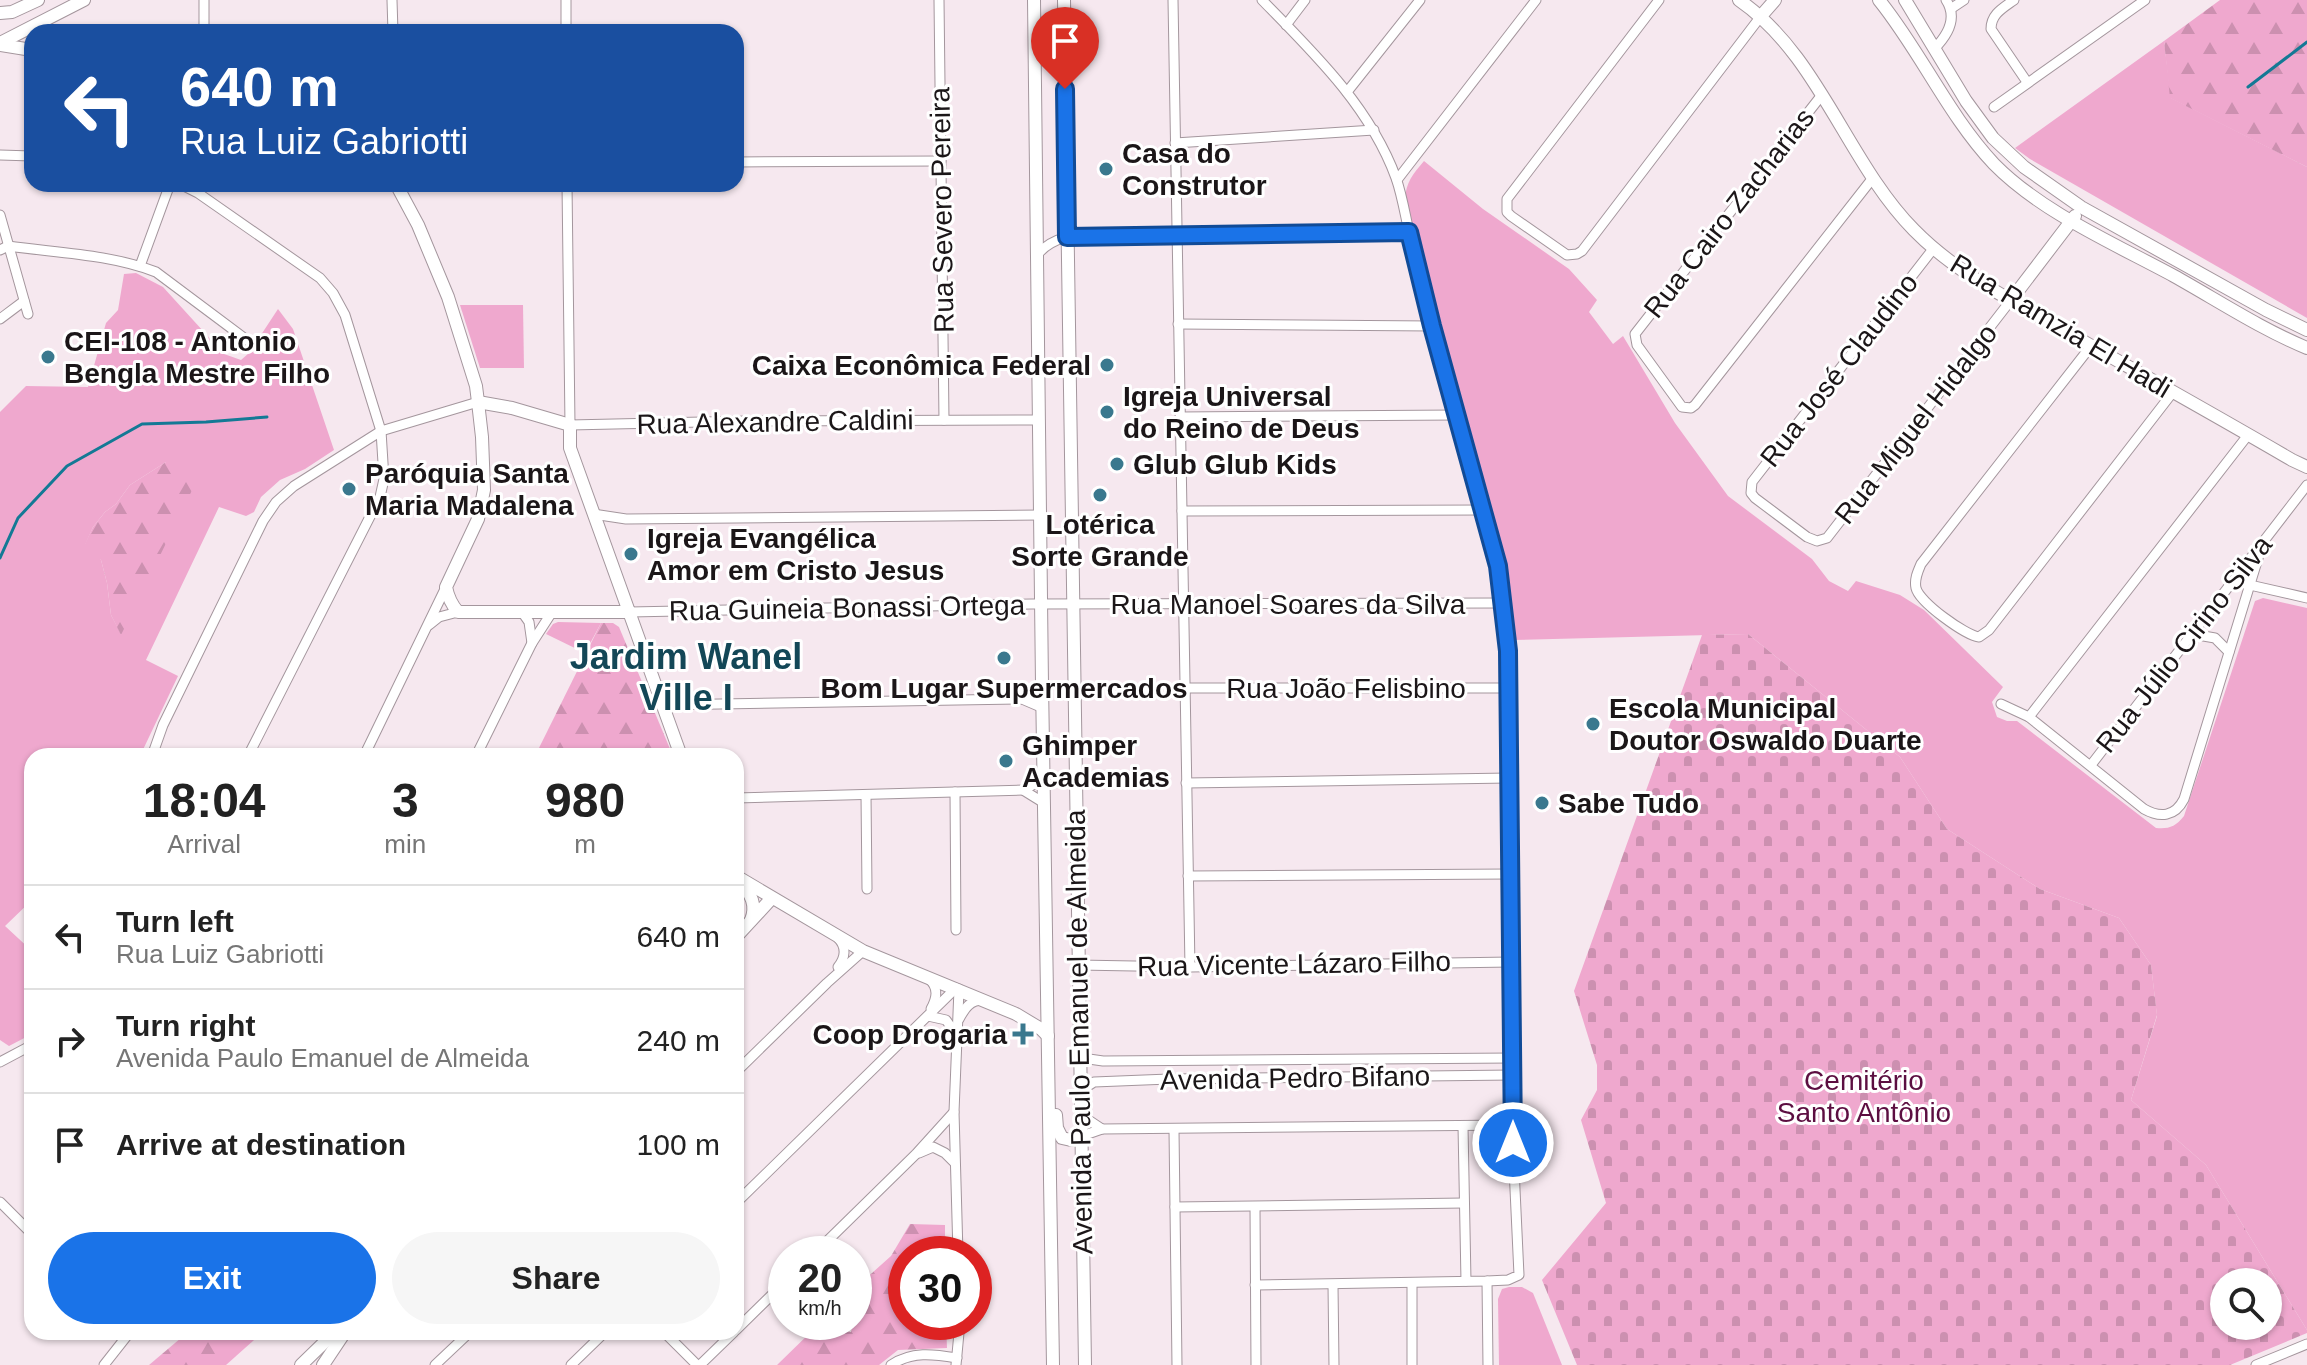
<!DOCTYPE html>
<html lang="en">
<head>
<meta charset="utf-8">
<style>
	:root { --surface:#fff; --page:#f6f6f6; --text:#222; --muted:#767676; --line:#e0e0e0; --accent:#1a73e8 }
	body { margin:0; font-family:Arial,sans-serif; background:var(--page); color:var(--text); height:100vh; display:flex; flex-direction:column; font-size:30px; white-space:nowrap }
	* { box-sizing:border-box; margin:0 }
	p { font-size:26px; color:var(--muted) }
	.icon { flex:none; width:44px; height:44px; fill:none; stroke:currentColor; stroke-width:2; stroke-linecap:round; stroke-linejoin:round }
	.map { position:relative; flex:1; overflow:hidden }
	.details { position:absolute; left:24px; top:748px; width:720px; height:592px; display:flex; flex-direction:column; background:var(--surface); border-radius:24px; box-shadow:0 2px 6px #0004 }
	.details>* { flex:none }
	.banner { position:absolute; left:24px; top:24px; width:720px; height:168px; border-radius:24px; box-shadow:0 2px 6px #0004; background:#1a4fa0; color:#fff; overflow:hidden }
	.controls { position:absolute; left:2210px; top:1268px; display:grid; gap:16px }
	.controls a { display:grid; place-items:center; width:72px; height:72px; border-radius:50%; background:var(--surface); box-shadow:0 2px 6px #0004; font-size:40px }
	.speed { position:absolute; left:768px; top:1236px; display:flex; gap:16px; font-size:40px; font-weight:700; text-align:center }
	.speed>* { display:grid; place-content:center; width:104px; height:104px; border-radius:50%; background:var(--surface); box-shadow:0 2px 6px #0004; line-height:1 }
	.speed small { font-size:20px; font-weight:400 }
	.speed .limit { border:12px solid #d22; background:#fff; color:#111 }
	.pin { position:absolute; display:grid; place-items:center; width:68px; height:68px; color:#fff; margin:-82px -34px; border-radius:50% 50% 50% 0; rotate:-45deg; box-shadow:0 0 8px #0007 }
	.pin .icon { rotate:45deg }
	.me { position:absolute; width:88px; margin:-44px; rotate:0deg; stroke-linejoin:round; filter:drop-shadow(0 0 6px #0008) }
	.turn { display:flex; align-items:center; gap:28px; height:168px; padding:0 24px; font-size:36px }
	.turn .icon { width:104px; height:104px; stroke-width:2.5 }
	.turn b { display:block; font-size:56px; line-height:68px }
	.eta { display:flex; justify-content:space-evenly; align-items:center; height:136px; text-align:center }
	.eta b { font-size:48px; font-weight:600; line-height:56px }
	.primary-button { display:flex; gap:16px; margin-top:auto; padding:16px 24px }
	.primary-button a { flex:1; height:92px; border-radius:48px; background:var(--accent); color:#fff; font-size:32px; font-weight:600; line-height:92px; text-align:center }
	.primary-button a+a { background:var(--page); color:var(--text) }
	ul { padding:0; list-style:none }
	li { display:flex; align-items:center; gap:24px; height:104px; padding:0 24px; border-top:2px solid var(--line) }
	li div { flex:1 }
	li b { display:block; font-size:30px }
	li em { font-style:normal }
	.map>svg:first-child { display:block }
	.green { fill:#efa8ce; fill-rule:evenodd }
	.forest { fill:url(#forest-firs) }
	.cemetery { fill:url(#cemetery-stones); fill-rule:evenodd }
	.lines { fill:none; stroke-linecap:round; stroke-linejoin:round }
	.stream { stroke:#137995; stroke-width:3 }
	.street-casing { stroke:#a4969d; stroke-width:11 }
	.secondary-casing { stroke:#a4969d; stroke-width:14 }
	.street { stroke:#fff; stroke-width:9 }
	.secondary { stroke:#fff; stroke-width:12 }
	.route-casing { stroke:#114b97; stroke-width:20 }
	.route { stroke:#1a73e8; stroke-width:14 }
	.poi-dot { fill:#3a788e; stroke:#fff; stroke-width:3 }
	.labels { text-anchor:middle; dominant-baseline:central; stroke-width:6; stroke-linejoin:round; paint-order:stroke }
	.poi-label { font-size:28px; font-weight:bold; fill:#1b1618; stroke:#fff; text-anchor:start }
	.street-label { font-size:28px; fill:#1b1618; stroke:#fff }
	.park-label { font-size:28px; fill:#5c0e41; stroke:#fff }
	.district-label { font-size:36px; font-weight:bold; fill:#134757; stroke:#fff }
</style>
</head>
<body>
<div class="map">
<svg width="2307" height="1365" viewBox="0 0 2307 1365">
	<defs>
		<pattern id="forest-firs" width="22" height="20" patternUnits="userSpaceOnUse" patternTransform="scale(2)"><rect width="22" height="20" fill="#efa8ce"/><path d="M5 1l3.5 6h-7zM16 11l3.5 6h-7z" fill="#cc90b0"/></pattern>
		<pattern id="cemetery-stones" width="16" height="16" patternUnits="userSpaceOnUse" patternTransform="scale(2)"><rect width="16" height="16" fill="#efa8ce"/><path d="M2 7V4a2 2 0 0 1 4 0v3zM10 15v-3a2 2 0 0 1 4 0v3z" fill="#cc90b0"/></pattern>
	</defs>
	<rect width="100%" height="100%" fill="#f6e8ef"/>
	<g class="green">
		<path d="M2164,41L2171,98L2307,167V318L2030,159L2015,148Z"/>
		<path d="M1424,161L1483,209L1569,269L1597,300L1589,312L1613,344L1623,336L1675,423L1728,496L1812,559L1829,581L1848,591L1856,581L1900,595L1924,610L2003,687L1992,702L1997,717L2007,721H2017L2156,828C2169,829 2175,827 2184,816L2255,601L2263,598L2307,608V1330L2206,1165L2131,1100L2157,1016L2151,965L2119,918L2040,889L1947,829L1900,757L1748,634L1512,640L1507,577L1405,199C1406,182 1413,174 1424,161Z"/>
		<path d="M136,273L163,287L224,354L241,360L249,353L278,309L293,329L334,450L305,469L280,480L261,497L254,512L246,516L219,507L146,660L178,676L140,756H32V900L5,926L32,951V1034L9,1046L0,1040V412L26,386L88,387L106,323L118,310L124,274ZM166,462L121,634L111,615L107,583L101,560L85,545L93,527L105,512L116,504L130,485Z"/>
		<path d="M460,305H523L524,368H480Z"/>
		<path d="M558,622L601,623L585,653L546,634L553,624Z"/>
		<path d="M1509,1287H1522L1533,1293L1562,1365H1499L1498,1299L1502,1289Z"/>
	</g>
	<g class="forest">
		<path d="M2220,0H2307V167L2170,98L2164,41Z"/>
		<path d="M166,462H185L197,468L199,476L121,635L111,615L107,583L101,560L92,555L84,546L93,527L105,512L116,504L130,485Z"/>
		<path d="M601,623H613L619,627L673,756H535Z"/>
		<path d="M910,1224L945,1225V1254H906V1322H946L947,1348L898,1350L879,1365H777L817,1326L851,1332L862,1282L891,1256Z"/>
		<path d="M188,1332H263L226,1365H149Z"/>
	</g>
	<path class="cemetery" d="M1748,634L1900,757L1947,829L2040,889L2119,918L2151,965L2157,1015L2131,1100L2206,1165L2307,1330V1333L2230,1365H1577L1542,1280L1606,1203L1581,1120L1597,1090V1065L1574,991L1702,635ZM2224,1282H2268V1326H2224Z"/>
	<g class="lines">
		<g class="stream">
			<path d="M2248,87L2307,42"/>
			<path d="M0,558L18,518L67,466L142,424L206,422L267,417"/>
		</g>
		<g class="street-casing">
			<g id="street">
				<path d="M204,0V32"/>
				<path d="M392,0L393,32"/>
				<path d="M566,0V32"/>
				<path d="M939,0L944,420"/>
				<path d="M1173,0L1190,967"/>
				<path d="M1262,0C1314,53 1370,107 1396,178C1402,195 1405,214 1409,232"/>
				<path d="M1659,0L1507,199V212L1511,216L1567,255L1577,254L1582,251L1761,16"/>
				<path d="M2014,0C2003,8 1991,14 1991,29L2027,82"/>
				<path d="M1952,8L1964,0"/>
				<path d="M1286,25L1305,0"/>
				<path d="M1934,49C1948,35 1958,18 1946,0"/>
				<path d="M1347,92L1420,0"/>
				<path d="M1821,96L1635,334L1637,345L1682,407L1691,408L1695,405L1872,179"/>
				<path d="M1994,107L2145,0"/>
				<path d="M1175,143L1374,130"/>
				<path d="M0,155L32,156"/>
				<path d="M736,162L941,161"/>
				<path d="M1397,180L1536,0"/>
				<path d="M180,184L198,193L320,278L333,293L345,315L381,431L384,479L380,497L248,756"/>
				<path d="M567,184L570,425L746,421L1039,420"/>
				<path d="M0,215L28,314"/>
				<path d="M1933,249L1752,482L1751,493L1755,498L1807,537L1817,541L1827,538L2011,300"/>
				<path d="M0,250L8,246C57,253 109,254 156,272L255,346"/>
				<path d="M1037,255C1045,245 1055,240 1067,237L1409,232L1432,326L1498,566L1503,603L1508,651L1512,1125L1519,1275L1508,1280L1487,1281L1255,1285"/>
				<path d="M140,266L170,184"/>
				<path d="M0,319L24,301"/>
				<path d="M1178,324L1432,326"/>
				<path d="M2091,346L1921,564C1918,571 1914,579 1916,588C1919,602 1965,635 1979,637L1989,630L2173,392"/>
				<path d="M1180,417L1457,415"/>
				<path d="M1182,511L1483,510"/>
				<path d="M593,514L626,519L1041,515"/>
				<path d="M2229,586L2241,583L2307,598"/>
				<path d="M522,612L529,622L532,643"/>
				<path d="M630,612L1032,604L1503,603"/>
				<path d="M429,625L439,617L458,612"/>
				<path d="M2192,634L2215,638L2229,652"/>
				<path d="M1042,684L1022,699L1043,708"/>
				<path d="M1185,688H1508"/>
				<path d="M2001,704L2029,717L2144,809C2160,818 2175,817 2184,799L2263,542"/>
				<path d="M661,705L1022,699"/>
				<path d="M2029,717L2248,435"/>
				<path d="M152,756L163,725L263,521L276,502L294,486L381,431L478,402"/>
				<path d="M364,756L446,587"/>
				<path d="M476,756L532,643L552,612"/>
				<path d="M2091,765L2307,485"/>
				<path d="M1186,783L1509,778"/>
				<path d="M955,792L956,930"/>
				<path d="M866,795L867,889"/>
				<path d="M736,798L1023,790"/>
				<path d="M1044,803L1023,790L1044,779"/>
				<path d="M1188,876L1510,874"/>
				<path d="M838,938C847,947 845,958 838,967"/>
				<path d="M1078,965L1190,967L1511,962"/>
				<path d="M929,979C939,988 937,998 931,1009"/>
				<path d="M928,1016L946,1020L956,1034"/>
				<path d="M959,1019C965,1008 970,1000 983,1000"/>
				<path d="M1080,1053L1089,1059L1103,1061L1513,1058"/>
				<path d="M0,1062L32,1045"/>
				<path d="M736,1072L827,983L863,951"/>
				<path d="M1080,1091L1094,1082L1169,1079L1513,1075"/>
				<path d="M1081,1115L1102,1129L1082,1136"/>
				<path d="M1463,1126L1466,1281"/>
				<path d="M1102,1129L1512,1125"/>
				<path d="M1174,1130L1177,1365"/>
				<path d="M919,1153L933,1147L945,1153L954,1162"/>
				<path d="M0,1202L32,1234"/>
				<path d="M736,1203L956,988"/>
				<path d="M1175,1207L1464,1203"/>
				<path d="M1255,1207L1256,1365"/>
				<path d="M814,1254L916,1154L954,1112"/>
				<path d="M958,1254L954,1112L959,989"/>
				<path d="M1487,1281L1488,1365"/>
				<path d="M1412,1283V1365"/>
				<path d="M1333,1285L1334,1365"/>
				<path d="M736,1330L786,1281"/>
				<path d="M664,1332L697,1365"/>
				<path d="M104,1365L130,1332"/>
				<path d="M435,1365L470,1332"/>
				<path d="M571,1365L605,1332"/>
				<path d="M700,1365L734,1332"/>
				<path d="M891,1365C912,1351 933,1354 957,1358"/>
				<path d="M956,1365L960,1322"/>
				<path d="M2256,1365L2307,1344"/>
			</g>
		</g>
		<g class="secondary-casing">
			<g id="secondary">
				<path d="M1034,0L1042,684L1053,1365"/>
				<path d="M1064,0L1085,1365"/>
				<path d="M1739,0C1819,55 1847,162 1914,230C1957,274 2013,301 2065,331C2141,374 2217,416 2292,460L2307,467"/>
				<path d="M1879,0C1921,52 1948,115 1994,164C2041,212 2115,244 2174,276C2217,300 2261,329 2307,348"/>
				<path d="M1905,0L1966,101L1993,138L2024,167L2081,207L2266,310L2307,330"/>
				<path d="M0,13L12,12L38,0"/>
				<path d="M1761,16L1775,0"/>
				<path d="M0,43L84,0"/>
				<path d="M0,45L32,50"/>
				<path d="M396,184L418,225L448,297L476,386L478,402L482,437L484,490L478,519L446,587C448,597 451,604 458,612H630"/>
				<path d="M2011,300L2075,216"/>
				<path d="M478,402L512,408L570,425V448L681,756"/>
				<path d="M736,876L863,951L1016,1014L1041,1029L1048,1036"/>
				<path d="M741,883C751,894 757,905 751,920"/>
				<path d="M736,937L772,898"/>
				<path d="M1056,1115L1057,1128L1062,1138L1071,1140L1082,1136"/>
				<path d="M301,1365L335,1332"/>
				<path d="M323,1365L345,1332"/>
			</g>
		</g>
		<use href="#street" class="street"/>
		<use href="#secondary" class="secondary"/>
	</g>
	<g class="lines">
		<g class="route-casing">
			<path id="route" d="M1065,89L1067,237L1409,232L1432,326L1498,566L1508,651L1513,1143"/>
		</g>
		<use href="#route" class="route"/>
	</g>
	<g class="poi-dot">
		<circle cx="1106" cy="169" r="8"/>
		<circle cx="48" cy="357" r="8"/>
		<circle cx="1107" cy="365" r="8"/>
		<circle cx="1107" cy="412" r="8"/>
		<circle cx="1117" cy="464" r="8"/>
		<circle cx="349" cy="489" r="8"/>
		<circle cx="1100" cy="495" r="8"/>
		<circle cx="631" cy="554" r="8"/>
		<circle cx="1004" cy="658" r="8"/>
		<circle cx="1593" cy="724" r="8"/>
		<circle cx="1006" cy="761" r="8"/>
		<circle cx="1542" cy="803" r="8"/>
		<path d="M1019 1022h8v8h8v8h-8v8h-8v-8h-8v-8h8z"/>
	</g>
	<g class="labels">
		<g class="poi-label">
			<text x="1122" y="153">Casa do<tspan x="1122" dy="32">Construtor</tspan></text>
			<text x="64" y="341">CEI-108 - Antonio<tspan x="64" dy="32">Bengla Mestre Filho</tspan></text>
			<text x="1091" y="365" text-anchor="end">Caixa Econômica Federal</text>
			<text x="1123" y="396">Igreja Universal<tspan x="1123" dy="32">do Reino de Deus</tspan></text>
			<text x="1133" y="464">Glub Glub Kids</text>
			<text x="365" y="473">Paróquia Santa<tspan x="365" dy="32">Maria Madalena</tspan></text>
			<text x="1100" y="524" text-anchor="middle">Lotérica<tspan x="1100" dy="32">Sorte Grande</tspan></text>
			<text x="647" y="538">Igreja Evangélica<tspan x="647" dy="32">Amor em Cristo Jesus</tspan></text>
			<text x="1004" y="688" text-anchor="middle">Bom Lugar Supermercados</text>
			<text x="1609" y="708">Escola Municipal<tspan x="1609" dy="32">Doutor Oswaldo Duarte</tspan></text>
			<text x="1022" y="745">Ghimper<tspan x="1022" dy="32">Academias</tspan></text>
			<text x="1558" y="803">Sabe Tudo</text>
			<text x="1007" y="1034" text-anchor="end">Coop Drogaria</text>
		</g>
		<g class="street-label">
			<text transform="translate(942 210) rotate(-91)">Rua Severo Pereira</text>
			<text transform="translate(1729 213) rotate(-52)">Rua Cairo Zacharias</text>
			<text transform="translate(2061 326) rotate(31)">Rua Ramzia El Hadi</text>
			<text transform="translate(1839 370) rotate(-52)">Rua José Claudino</text>
			<text transform="translate(775 422) rotate(-1)">Rua Alexandre Caldini</text>
			<text transform="translate(1916 424) rotate(-52)">Rua Miguel Hidalgo</text>
			<text x="1288" y="604">Rua Manoel Soares da Silva</text>
			<text transform="translate(847 608) rotate(-1)">Rua Guineia Bonassi Ortega</text>
			<text transform="translate(2184 644) rotate(-52)">Rua Júlio Cirino Silva</text>
			<text x="1346" y="688">Rua João Felisbino</text>
			<text transform="translate(1294 964) rotate(-1)">Rua Vicente Lázaro Filho</text>
			<text transform="translate(1079 1032) rotate(-91)">Avenida Paulo Emanuel de Almeida</text>
			<text transform="translate(1295 1078) rotate(-1)">Avenida Pedro Bifano</text>
		</g>
		<g class="park-label">
			<text x="1864" y="1080">Cemitério<tspan x="1864" dy="32">Santo Antônio</tspan></text>
		</g>
		<g class="district-label">
			<text x="686" y="656">Jardim Wanel<tspan x="686" dy="41">Ville I</tspan></text>
		</g>
	</g>
</svg>
<div class="controls">
<a><svg class="icon" aria-label="search" viewBox="0 0 24 24"><circle cx="10" cy="10" r="6"/><path d="M15 15l6 6"/></svg></a>
</div>
<div class="speed"><div>20<small>km/h</small></div><div class="limit">30</div></div>
<div class="pin" style="left:1065px;top:89px;background:#d93025"><svg class="icon" aria-label="arrive" viewBox="0 0 24 24"><path d="M6 21V4h12l-3 4 3 4H6"/></svg></div>
<svg class="me" style="left:1513px;top:1143px" viewBox="-20 -20 40 40"><circle r="17" fill="#1a73e8" stroke="#fff" stroke-width="3"/><path d="M0-11L8 9 0 5-8 9z" fill="#fff"/></svg>
<div class="banner">
<div class="turn"><svg class="icon" aria-label="left" viewBox="0 0 24 24"><path d="M17 20v-9H6M10 6l-5 5 5 5"/></svg><div><b>640 m</b>Rua Luiz Gabriotti</div></div>
</div>
<section class="details">
<div class="eta">
<div><b>18:04</b><p>Arrival</p></div>
<div><b>3</b><p>min</p></div>
<div><b>980</b><p>m</p></div>
</div>
<ul>
<li><svg class="icon" aria-label="left" viewBox="0 0 24 24"><path d="M17 20v-9H6M10 6l-5 5 5 5"/></svg><div><b>Turn left</b><p>Rua Luiz Gabriotti</p></div><em>640 m</em></li>
<li><svg class="icon" aria-label="right" viewBox="0 0 24 24"><path d="M7 20v-9h11M14 6l5 5-5 5"/></svg><div><b>Turn right</b><p>Avenida Paulo Emanuel de Almeida</p></div><em>240 m</em></li>
<li><svg class="icon" aria-label="arrive" viewBox="0 0 24 24"><path d="M6 21V4h12l-3 4 3 4H6"/></svg><div><b>Arrive at destination</b></div><em>100 m</em></li>
</ul>
<div class="primary-button"><a>Exit</a><a>Share</a></div>
</section>
</div>
</body>
</html>
